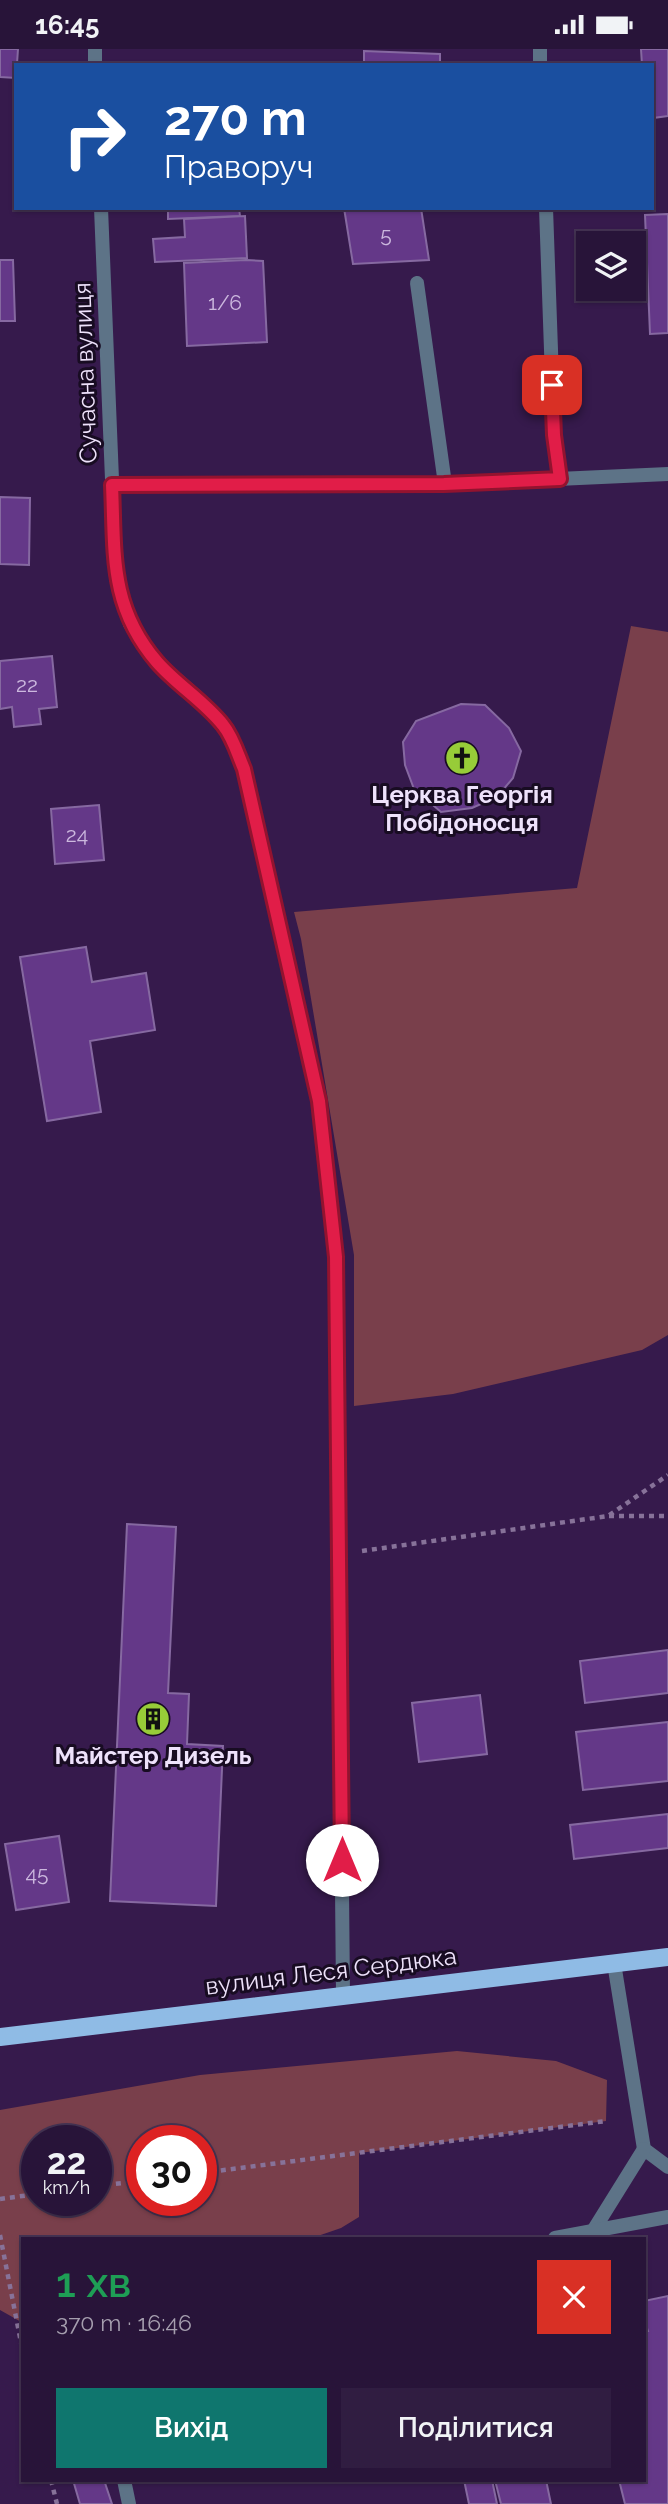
<!DOCTYPE html>
<html lang="uk">
<head>
<meta charset="utf-8">
<style>
	:root { --surface:#281439; --page:#301d41; --text:#f1f3f6; --muted:#a59eae; --line:#443353; --accent:#0f766e }
	body { margin:0; font-family:Raleway,sans-serif; background:var(--page); color:var(--text); height:100vh; display:flex; flex-direction:column; font-size:26px; white-space:nowrap }
	* { box-sizing:border-box; margin:0 }
	p { font-size:23px; color:var(--muted) }
	.icon { flex:none; width:38px; height:38px; fill:none; stroke:currentColor; stroke-width:2; stroke-linecap:round; stroke-linejoin:round }
	.map { position:relative; flex:1; overflow:hidden }
	.sheet { position:absolute; left:21px; top:2188px; width:625px; height:245px; display:flex; flex-direction:column; background:var(--surface); border-radius:0px; box-shadow:0 2px 5px #0004,0 0 0 2px var(--line) }
	.sheet>* { flex:none }
	.top-card { position:absolute; left:14px; top:14px; width:640px; height:147px; border-radius:0px; box-shadow:0 2px 5px #0004,0 0 0 2px var(--line); background:#1a4fa0; color:#fff; overflow:hidden }
	.controls { position:absolute; left:576px; top:182px; display:grid; gap:14px }
	.controls a { display:grid; place-items:center; width:70px; height:70px; border-radius:0px; background:var(--surface); box-shadow:0 2px 5px #0004,0 0 0 2px var(--line); font-size:35px }
	.speed { position:absolute; left:21px; top:2076px; display:flex; gap:14px; font-size:35px; font-weight:700; text-align:center }
	.speed>* { display:grid; place-content:center; width:91px; height:91px; border-radius:50%; background:var(--surface); box-shadow:0 2px 5px #0004,0 0 0 2px var(--line); line-height:1 }
	.speed small { font-size:18px; font-weight:400 }
	.speed .limit { border:10px solid #d22; background:#fff; color:#111 }
	.pin { position:absolute; display:grid; place-items:center; width:60px; height:60px; color:#fff; margin:-30px; border-radius:14px; box-shadow:0 4px 10px #0006 }
	.me { position:absolute; width:77px; margin:-38px; rotate:0deg; stroke-linejoin:round; filter:drop-shadow(0 0 5px #0008) }
	.turn { display:flex; align-items:center; gap:24px; height:147px; padding:0 35px; font-size:32px }
	.turn .icon { width:91px; height:91px; stroke-width:2.5 }
	.turn b { display:block; font-size:49px; line-height:60px }
	.round { display:grid; place-items:center; flex:none; width:74px; height:74px; border-radius:0px; background:var(--page) }
	.summary { display:flex; align-items:center; justify-content:space-between; height:119px; padding:0 35px }
	h1 { font-size:42px; font-weight:600; line-height:52px; color:#1e9e55 }
	.cta { display:flex; gap:14px; margin-top:auto; padding:14px 35px }
	.cta a { flex:1; height:80px; border-radius:0px; background:var(--accent); color:#fff; font-size:28px; font-weight:600; line-height:80px; text-align:center }
	.cta a+a { background:var(--page); color:var(--text) }
	.status { display:flex; justify-content:space-between; align-items:center; height:49px; padding:0 35px; background:var(--surface); direction:ltr }
	.status svg { height:19px; fill:currentColor }
	.map>svg:first-child { display:block }
	.green { fill:#793f4b; fill-rule:evenodd }
	.building { fill:#643888; stroke:#8669a1; stroke-width:2 }
	.lines { fill:none; stroke-linecap:round; stroke-linejoin:round }
	.path { stroke:#877299; stroke-width:4.5; stroke-dasharray:5 5; stroke-linecap:butt }
	.service { stroke:#5d7387; stroke-width:14 }
	.minor { stroke:#5d7387; stroke-width:14 }
	.primary { stroke:#8fbbe5; stroke-width:18 }
	.route-casing { stroke:#92132f; stroke-width:18 }
	.route { stroke:#e11d48; stroke-width:12 }
	.labels { text-anchor:middle; dominant-baseline:central; stroke-width:6; stroke-linejoin:round; paint-order:stroke }
	.number-label { font-size:21px; fill:#ccb8de }
	.street-label { font-size:24px; fill:#eee2fb; stroke:#180c22 }
	.poi-label { font-size:24px; font-weight:bold; fill:#eee2fb; stroke:#180c22 }
</style>
</head>
<body>
<div class="status"><b>16:45</b><svg viewBox="0 0 49 12"><path d="M0 12V9h3v3zM5 12V6h3v6zM10 12V3h3v9zM15 12V0h3v12zM26 1h20v11H26zM47 4h2v5h-2z"/></svg></div>
<div class="map">
<svg width="668" height="2455" viewBox="0 0 668 2455">
	<rect width="100%" height="100%" fill="#361a4c"/>
	<g class="green">
		<path d="M631,577L668,583V1286L642,1301L453,1345L354,1357V1206L301,890L294,863L577,839Z"/>
		<path d="M457,2002L556,2012L607,2031L606,2072L359,2104V2168L341,2179L312,2189H23V2274L0,2261V2061L200,2026ZM37,2091H96V2151H37ZM142,2091H201V2151H142Z"/>
	</g>
	<g class="building">
		<path d="M0,0H18L16,29L0,28Z"/>
		<path d="M641,0H668V67L653,69V16H642Z"/>
		<path d="M364,2L440,5V16H364Z"/>
		<path d="M168,159H239L240,167L168,170Z"/>
		<path d="M344,159H421L429,211L353,215Z"/>
		<path d="M668,165V284L650,285L645,166Z"/>
		<path d="M245,167L247,209L155,213L153,190L185,188L184,170Z"/>
		<path d="M0,211H13L15,272H0Z"/>
		<path d="M246,211L263,212L267,293L187,297L184,214Z"/>
		<path d="M0,448L30,449L29,516L0,515Z"/>
		<path d="M52,607L57,658L39,660L41,675L14,678L12,658L0,660V612Z"/>
		<path d="M461,655L485,656L509,679L521,702L513,729L497,748L472,759L441,763L414,740L405,716L403,693L416,672Z"/>
		<path d="M99,756L104,811L55,815L51,760Z"/>
		<path d="M86,898L92,933L146,924L155,981L90,992L101,1063L47,1072L20,908Z"/>
		<path d="M127,1475L176,1478L168,1644L189,1645L187,1695L223,1697L216,1857L110,1852Z"/>
		<path d="M668,1601V1644L585,1654L580,1612Z"/>
		<path d="M480,1646L487,1705L419,1713L412,1654Z"/>
		<path d="M668,1673V1732L583,1741L576,1683Z"/>
		<path d="M668,1765V1799L574,1810L570,1776Z"/>
		<path d="M59,1787L69,1853L16,1861L5,1795Z"/>
		<path d="M668,2247V2455H625L619,2431H644V2283L648,2282L644,2270V2252Z"/>
		<path d="M73,2431H104L112,2455H80Z"/>
		<path d="M464,2431H492L497,2455H469Z"/>
		<path d="M495,2431H546L551,2455H501Z"/>
	</g>
	<g class="lines">
		<g class="path">
			<path d="M609,1467H668"/>
			<path d="M362,1502L608,1467L668,1426"/>
			<path d="M201,2124L606,2072"/>
			<path d="M96,2137L142,2132"/>
			<path d="M0,2150L37,2145"/>
			<path d="M0,2186L23,2304"/>
			<path d="M51,2431L57,2455"/>
		</g>
		<g class="service">
			<path d="M540,0V16"/>
			<path d="M546,159L554,386L560,430"/>
			<path d="M417,234L445,435"/>
			<path d="M112,436L445,435L668,425"/>
			<path d="M614,1914L644,2100L668,2118"/>
			<path d="M593,2182L644,2100"/>
			<path d="M555,2189L668,2168"/>
			<path d="M124,2431L129,2455"/>
		</g>
		<g class="minor">
			<path d="M95,0V16"/>
			<path d="M101,159L116,529L130,575L158,614L196,647L226,678L244,720L319,1052L336,1208L343,1945"/>
		</g>
		<path class="primary" d="M0,1988L668,1908"/>
	</g>
	<g class="lines">
		<g class="route-casing">
			<path id="route" d="M342,1811L336,1208L319,1052L244,720C238,706 233,688 223,676C204,652 177,636 157,613C109,557 115,504 112,436L444,435L560,430L554,386L552,336"/>
		</g>
		<use href="#route" class="route"/>
	</g>
	<defs>
		<g id="church-disc" transform="scale(1.75)"><circle r="9.5" fill="#97cc38" stroke="#180c22"/><path d="M-1.2-6h2.4v3.5h3.3v2.4h-3.3V6h-2.4V-.1h-3.3v-2.4h3.3Z" fill="#111"/></g>
		<g id="building-disc" transform="scale(1.75)"><circle r="9.5" fill="#97cc38" stroke="#180c22"/><path d="M-4-6H4V6H1V3H-1V6H-4ZM-2.5-4.3h1.7v1.8h-1.7ZM.8-4.3h1.7v1.8H.8ZM-2.5-1h1.7V.8h-1.7ZM.8-1h1.7V.8H.8Z" fill="#111"/></g>
	</defs>
	<g fill-rule="evenodd">
		<use href="#church-disc" x="462" y="709"/>
		<use href="#building-disc" x="153" y="1670"/>
	</g>
	<g class="labels">
		<g class="number-label">
			<text x="386" y="185">5</text>
			<text x="225" y="253">1/6</text>
			<text x="27" y="635">22</text>
			<text x="77" y="785">24</text>
			<text x="37" y="1824">45</text>
		</g>
		<g class="street-label">
			<text transform="translate(85 324) rotate(-92)">Сучасна вулиця</text>
			<text transform="translate(331 1922) rotate(-7)">вулиця Леся Сердюка</text>
		</g>
		<g class="poi-label">
			<text x="462" y="745">Церква Георгія<tspan x="462" dy="28">Побідоносця</tspan></text>
			<text x="153" y="1706">Майстер Дизель</text>
		</g>
	</g>
</svg>
<div class="controls">
<a><svg class="icon" aria-label="layers" viewBox="0 0 24 24"><path d="M12 4l9 5-9 5-9-5zM3 14l9 5 9-5"/></svg></a>
</div>
<div class="speed"><div>22<small>km/h</small></div><div class="limit">30</div></div>
<div class="pin" style="left:552px;top:336px;background:#d93025"><svg class="icon" aria-label="arrive" viewBox="0 0 24 24"><path d="M6 21V4h12l-3 4 3 4H6"/></svg></div>
<svg class="me" style="left:342px;top:1811px" viewBox="-20 -20 40 40"><circle r="19" fill="#fff"/><path d="M0-13L10 11 0 6-10 11z" fill="#e11d48"/></svg>
<div class="top-card">
<div class="turn"><svg class="icon" aria-label="right" viewBox="0 0 24 24"><path d="M7 20v-9h11M14 6l5 5-5 5"/></svg><div><b>270 m</b>Праворуч</div></div>
</div>
<section class="sheet">
<div class="summary"><div><h1>1 хв</h1><p>370 m · 16:46</p></div><a class="round" style="background:#d93025;color:#fff"><svg class="icon" aria-label="close" viewBox="0 0 24 24"><path d="M6 6l12 12M18 6L6 18"/></svg></a></div>
<div class="cta"><a>Вихід</a><a>Поділитися</a></div>
</section>
</div>
</body>
</html>
